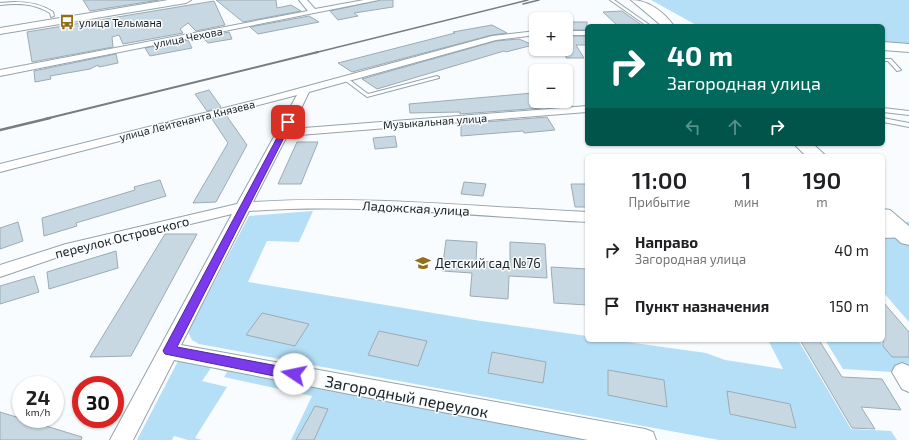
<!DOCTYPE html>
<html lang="ru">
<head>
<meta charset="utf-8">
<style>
	:root { --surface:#fff; --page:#f2f2f2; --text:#202124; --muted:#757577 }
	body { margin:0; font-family:"Exo 2",sans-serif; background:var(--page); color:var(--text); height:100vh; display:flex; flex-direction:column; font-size:15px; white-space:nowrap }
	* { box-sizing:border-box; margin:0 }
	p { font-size:13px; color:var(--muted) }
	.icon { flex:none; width:22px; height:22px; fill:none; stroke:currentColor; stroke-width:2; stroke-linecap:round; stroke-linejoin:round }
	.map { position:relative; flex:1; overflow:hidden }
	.panel { position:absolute; left:585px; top:154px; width:300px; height:188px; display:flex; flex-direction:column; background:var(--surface); border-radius:6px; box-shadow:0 1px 3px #0004 }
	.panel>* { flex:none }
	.guide { position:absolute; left:585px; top:24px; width:300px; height:122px; border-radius:6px; box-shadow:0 1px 3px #0004; background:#00695c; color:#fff; overflow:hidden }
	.controls { position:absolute; left:529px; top:12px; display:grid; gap:8px }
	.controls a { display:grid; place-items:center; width:44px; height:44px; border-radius:6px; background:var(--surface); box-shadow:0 1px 3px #0004; font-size:20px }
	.speed { position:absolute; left:12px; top:376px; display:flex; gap:8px; font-size:20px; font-weight:700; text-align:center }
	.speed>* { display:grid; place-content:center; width:52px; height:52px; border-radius:50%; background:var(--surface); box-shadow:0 1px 3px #0004; line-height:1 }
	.speed small { font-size:10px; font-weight:400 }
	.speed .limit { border:6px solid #d22; background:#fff; color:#111 }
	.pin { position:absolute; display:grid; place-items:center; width:34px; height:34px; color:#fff; margin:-17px; border-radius:8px; box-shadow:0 2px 6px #0006 }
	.me { position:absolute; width:44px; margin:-22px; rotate:281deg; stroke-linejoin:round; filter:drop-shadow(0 0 3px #0008) }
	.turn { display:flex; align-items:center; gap:14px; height:84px; padding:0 16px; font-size:18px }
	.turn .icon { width:52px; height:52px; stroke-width:2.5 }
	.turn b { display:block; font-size:28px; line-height:34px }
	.lanes { display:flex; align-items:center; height:38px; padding:0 16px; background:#0003; justify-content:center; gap:20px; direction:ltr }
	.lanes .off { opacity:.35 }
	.eta { display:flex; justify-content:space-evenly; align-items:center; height:68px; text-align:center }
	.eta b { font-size:24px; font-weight:600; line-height:28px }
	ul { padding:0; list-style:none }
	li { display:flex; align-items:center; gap:12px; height:56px; padding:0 16px }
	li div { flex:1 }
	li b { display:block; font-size:15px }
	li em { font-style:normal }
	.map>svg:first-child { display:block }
	.green { fill:#b5dff7 }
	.building { fill:#c8d8e2; stroke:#9babb4 }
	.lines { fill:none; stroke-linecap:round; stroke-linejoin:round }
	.lane-casing { stroke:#94a3ac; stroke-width:2 }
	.street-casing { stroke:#94a3ac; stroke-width:2 }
	.secondary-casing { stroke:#94a3ac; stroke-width:2 }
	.lane { fill:#fff; fill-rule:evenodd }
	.street { fill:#fff; fill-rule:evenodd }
	.secondary { fill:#fff; fill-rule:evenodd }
	.rail-far2 { stroke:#777c7f; stroke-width:1.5 }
	.rail-far1 { stroke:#777c7f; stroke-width:2 }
	.rail { stroke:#777c7f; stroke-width:2.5 }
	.route { fill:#7c3aed; stroke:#51269a }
	.labels { text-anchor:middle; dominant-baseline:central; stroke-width:3; stroke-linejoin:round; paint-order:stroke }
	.far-poi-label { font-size:11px; fill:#191f22; stroke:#f9fcfe; text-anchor:start }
	.far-street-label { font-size:11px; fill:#191f22; stroke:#f9fcfe }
	.street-label { font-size:13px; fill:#191f22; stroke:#f9fcfe }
	.poi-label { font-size:13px; fill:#191f22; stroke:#f9fcfe; text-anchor:start }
	.near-street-label { font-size:16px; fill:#191f22; stroke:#f9fcfe }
</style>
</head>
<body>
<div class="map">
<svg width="909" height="440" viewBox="0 0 909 440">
	<rect width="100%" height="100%" fill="#f9fcfe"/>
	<g class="green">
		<path d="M651,0H909V44L883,42V26H698Z"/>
		<path d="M313,211L299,242L267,241L248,282L481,321L587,336V340H613L706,353L725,360L783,369L768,340H798L851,429L891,431L897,440H719L199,344L192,340L188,332L249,216Z"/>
		<path d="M891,222H909V322L883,292V233Z"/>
		<path d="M825,340H879L892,357H909V373L843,369Z"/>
		<path d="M178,361L612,440H291L312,396L224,377L227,372L211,368L202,381L227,387L195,438L202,440H188L174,436L172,440H137Z"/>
	</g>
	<g class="building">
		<path d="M83,0H159L90,11Z"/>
		<path d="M216,0H276L277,8L291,5L301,11L243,22Z"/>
		<path d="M380,0H393V7L354,13L358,16L338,20L330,11Z"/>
		<path d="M214,1L225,25L196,31L188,23L180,29L183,33L123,44L119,35L112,37L113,47L32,62L27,32Z"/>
		<path d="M622,11L626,14L643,26H618L603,12Z"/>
		<path d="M309,16L319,22L258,34L250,27Z"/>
		<rect x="566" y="22" width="21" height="8"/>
		<path d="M492,25L507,33L492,35L352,72L338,63L455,33L453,32Z"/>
		<path d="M229,32L232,39L208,43L202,37Z"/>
		<path d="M566,36H587V45H576L584,58H566Z"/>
		<path d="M519,39L533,45L506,52L504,51L377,89L362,79L496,41Z"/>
		<path d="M188,40L192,48L150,56L145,48Z"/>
		<path d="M116,54L118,63L99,67L98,65L90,69L50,76L51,79L35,82L34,71Z"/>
		<path d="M209,90L221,107L207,111L195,94Z"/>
		<path d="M533,93L536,101H538L542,108L460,114V112L410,113L409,104Z"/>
		<path d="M226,115L247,145L216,202L193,203L228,143L212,119Z"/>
		<path d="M547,117L555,130L524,133L523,131L461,136V124Z"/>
		<path d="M395,136L397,147L375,149L373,138Z"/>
		<path d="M297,142H318L301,184H278Z"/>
		<path d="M160,180L166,196L76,223L77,226L44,236L42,218L135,190L134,187Z"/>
		<path d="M464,182L486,184L483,196L461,194Z"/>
		<path d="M571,184H587V207H575Z"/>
		<path d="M18,222L23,241L0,249V228Z"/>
		<path d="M165,234H197L131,356L90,357Z"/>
		<path d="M446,240L477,242L476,261L510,263V242L545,244L547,278L509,276L508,299L470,296L472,273L442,271Z"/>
		<path d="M116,251L118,268L49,289L47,272Z"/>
		<path d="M551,267L587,269V305L554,303Z"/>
		<path d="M34,276L39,292L0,304V286Z"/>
		<path d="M883,302L909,332V357H892L883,346Z"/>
		<path d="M262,313L309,324L295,346L246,335Z"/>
		<path d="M379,331L427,341L418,366L368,355Z"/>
		<path d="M800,340H819L842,377L882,379L901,410L861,407L875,429L852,428Z"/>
		<path d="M492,352L546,362L543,383L488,373Z"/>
		<path d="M608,370L664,380L667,407L608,395Z"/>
		<path d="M727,391L790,404L796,428L730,414Z"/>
		<path d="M315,406L328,409L314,440H296Z"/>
		<path d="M0,412L82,437L81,440H0Z"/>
	</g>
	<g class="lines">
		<g class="lane-casing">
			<g id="lane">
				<path d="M610,0H614L651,26H647Z"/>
				<path d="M14,2C29,2 41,4 53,12L54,16L51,17L50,13C34,3 18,3 0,5V3Z"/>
				<path d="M883,59H891L901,70L897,71L888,61H883Z"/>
				<path d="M437,76L439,77V78L367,97L343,79L347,78L368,94Z"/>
				<path d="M883,108L909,111V115L883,112Z"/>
				<path d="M883,118L909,123V127L883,122Z"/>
			</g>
		</g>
		<g class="street-casing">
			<g id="street">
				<path d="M299,0H307L315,9L364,0H379L0,76V70L308,11Z"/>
				<path d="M536,31V35L496,40L309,92L291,129L587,106V112L287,136L253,202C364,195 476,207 587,212V222C475,216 361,203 249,211L181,345L645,429L653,432L656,440H588L174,360L133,440H110L232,214L70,253L0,277V265L66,244L237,204L297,95L0,172V164L264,98L492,36Z"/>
				<rect x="566" y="31" width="21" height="4"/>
				<path d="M883,228L909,229V237L883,238Z"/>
				<path d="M902,363L909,366V392L902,389L892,372L895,366Z"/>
			</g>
		</g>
		<g class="secondary-casing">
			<g id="secondary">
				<path d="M168,0H191L186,3L0,34V28Z"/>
				<path d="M631,0C648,0 664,12 674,26H662Z"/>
				<path d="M883,42L909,44V52L883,50Z"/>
				<path d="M794,144H813L826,156H806Z"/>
				<path d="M883,209L890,210L909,226V245L901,243L883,226Z"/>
			</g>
		</g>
		<use href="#lane" class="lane"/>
		<use href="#street" class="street"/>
		<use href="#secondary" class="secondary"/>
		<g class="rail-far2">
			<path d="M523,4L539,0"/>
			<path d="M314,53L528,0"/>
		</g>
		<path class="rail-far1" d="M45,119L318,52"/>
		<path class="rail" d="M0,130L50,118"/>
	</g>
	<path class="route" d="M286,121L292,122L177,347L294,369L298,371L300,374L298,378L294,380L165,354L163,351L165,347Z"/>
	<defs>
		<g id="bus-bare" transform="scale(1.2)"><path d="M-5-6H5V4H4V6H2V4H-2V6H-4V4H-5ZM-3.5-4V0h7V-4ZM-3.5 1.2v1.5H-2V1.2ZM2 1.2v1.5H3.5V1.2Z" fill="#936e15" stroke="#f9fcfe" stroke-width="2.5" paint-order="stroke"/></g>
		<g id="school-bare" transform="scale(1.2)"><path d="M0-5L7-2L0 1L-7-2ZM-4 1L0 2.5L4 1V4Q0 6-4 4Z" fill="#936e15" stroke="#f9fcfe" stroke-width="2.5" paint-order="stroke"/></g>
	</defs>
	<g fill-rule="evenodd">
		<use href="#bus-bare" x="67" y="22"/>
		<use href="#school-bare" x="423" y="263"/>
	</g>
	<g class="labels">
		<g class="far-poi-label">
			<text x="79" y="22">улица Тельмана</text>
		</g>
		<g class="far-street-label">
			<text transform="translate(188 37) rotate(-11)">улица Чехова</text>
			<text transform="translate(187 120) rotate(-14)">улица Лейтенанта Князева</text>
			<text transform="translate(435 121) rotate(-4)">Музыкальная улица</text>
		</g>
		<g class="street-label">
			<text transform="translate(416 208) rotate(3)">Ладожская улица</text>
			<text transform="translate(122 237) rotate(-14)">переулок Островского</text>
		</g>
		<g class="poi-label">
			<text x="435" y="263">Детский сад №76</text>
		</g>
		<g class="near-street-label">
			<text transform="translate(407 396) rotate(11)">Загородный переулок</text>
		</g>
	</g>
</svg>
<div class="controls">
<a>+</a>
<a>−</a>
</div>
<div class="speed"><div>24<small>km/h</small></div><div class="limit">30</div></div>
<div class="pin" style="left:288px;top:122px;background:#d93025"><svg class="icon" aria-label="arrive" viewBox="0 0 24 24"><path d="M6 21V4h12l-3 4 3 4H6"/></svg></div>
<svg class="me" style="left:294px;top:374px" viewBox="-20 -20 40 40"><circle r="19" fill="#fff"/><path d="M0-13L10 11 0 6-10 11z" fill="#7c3aed"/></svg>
<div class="guide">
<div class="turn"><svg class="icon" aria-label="right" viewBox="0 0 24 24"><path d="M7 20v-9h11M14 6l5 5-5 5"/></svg><div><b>40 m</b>Загородная улица</div></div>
<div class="lanes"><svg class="icon off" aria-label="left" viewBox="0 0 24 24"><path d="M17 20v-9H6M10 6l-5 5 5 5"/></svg><svg class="icon off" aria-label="ahead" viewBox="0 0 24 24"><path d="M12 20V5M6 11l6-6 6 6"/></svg><svg class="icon" aria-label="right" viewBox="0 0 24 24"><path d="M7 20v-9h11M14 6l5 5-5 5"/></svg></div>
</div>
<section class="panel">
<div class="eta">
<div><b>11:00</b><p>Прибытие</p></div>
<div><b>1</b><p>мин</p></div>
<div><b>190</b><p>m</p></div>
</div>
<ul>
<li><svg class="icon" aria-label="right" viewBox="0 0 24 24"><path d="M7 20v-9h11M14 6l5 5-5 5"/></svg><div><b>Направо</b><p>Загородная улица</p></div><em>40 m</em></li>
<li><svg class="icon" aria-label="arrive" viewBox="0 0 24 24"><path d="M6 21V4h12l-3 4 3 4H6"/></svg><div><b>Пункт назначения</b></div><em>150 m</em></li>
</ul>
</section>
</div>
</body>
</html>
